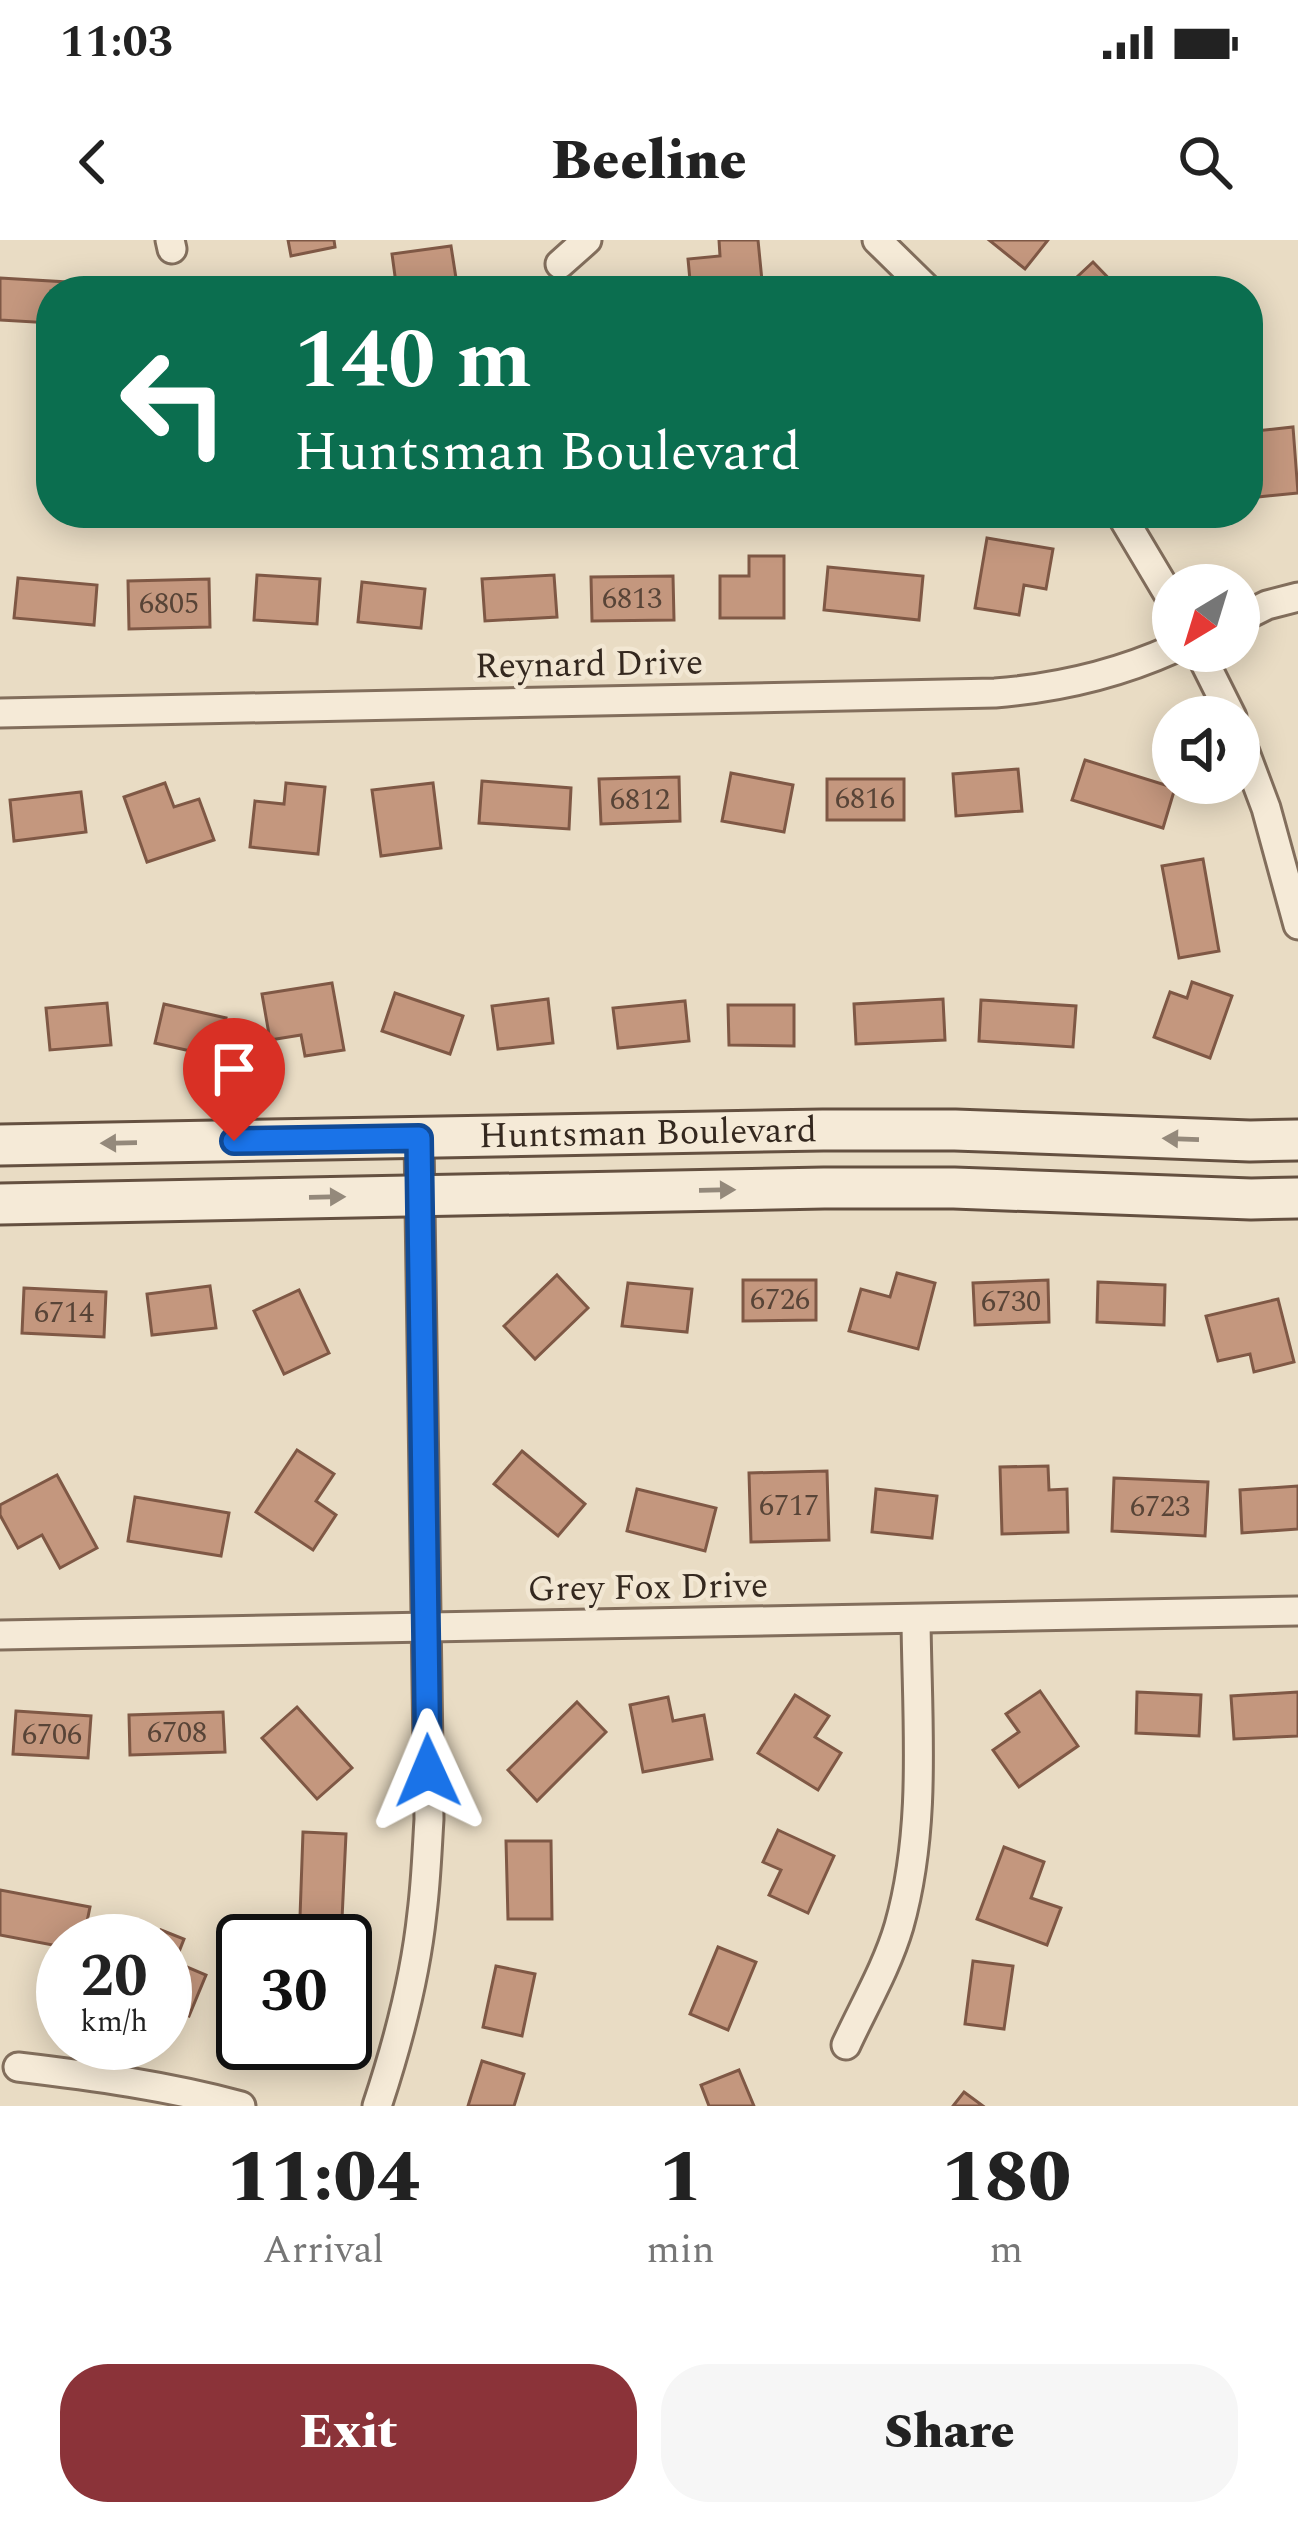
<!DOCTYPE html>
<html lang="en">
<head>
<meta charset="utf-8">
<style>
	:root { --surface:#fff; --page:#f6f6f6; --text:#222; --muted:#767676; --accent:#8b3339 }
	body { margin:0; font-family:Spectral,serif; background:var(--page); color:var(--text); height:100vh; display:flex; flex-direction:column; font-size:45px; white-space:nowrap }
	* { box-sizing:border-box; margin:0 }
	p { font-size:39px; color:var(--muted) }
	.icon { flex:none; width:66px; height:66px; fill:none; stroke:currentColor; stroke-width:2; stroke-linecap:round; stroke-linejoin:round }
	.map { position:relative; height:1866px; overflow:hidden }
	.side { display:flex; flex-direction:column; background:var(--surface); flex:1 }
	.side>* { flex:none }
	.top-card { position:absolute; left:36px; top:36px; width:1227px; height:252px; border-radius:48px; box-shadow:0 6px 30px #0003; background:#0b6e4f; color:#fff; overflow:hidden }
	.needle { width:78px; rotate:218deg }
	.buttons { position:absolute; left:1152px; top:324px; display:grid; gap:24px }
	.buttons a { display:grid; place-items:center; width:108px; height:108px; border-radius:50%; background:var(--surface); box-shadow:0 6px 30px #0003; font-size:60px }
	.speed { position:absolute; left:36px; top:1674px; display:flex; gap:24px; font-size:60px; font-weight:700; text-align:center }
	.speed>* { display:grid; place-content:center; width:156px; height:156px; border-radius:50%; background:var(--surface); box-shadow:0 6px 30px #0003; line-height:1 }
	.speed small { font-size:30px; font-weight:400 }
	.speed .limit { border:6px solid #111; border-radius:18px; background:#fff; color:#111 }
	.pin { position:absolute; display:grid; place-items:center; width:102px; height:102px; color:#fff; margin:-123px -51px; border-radius:50% 50% 50% 0; rotate:-45deg; box-shadow:0 0 12px #0007 }
	.pin .icon { rotate:45deg }
	.me { position:absolute; width:132px; margin:-66px; rotate:359deg; stroke-linejoin:round; filter:drop-shadow(0 0 9px #0008) }
	.turn { display:flex; align-items:center; gap:42px; height:252px; padding:0 60px; font-size:54px }
	.turn .icon { width:156px; height:156px; stroke-width:2.5 }
	.turn b { display:block; font-size:84px; line-height:102px }
	.eta { display:flex; justify-content:space-evenly; align-items:center; height:204px; text-align:center }
	.eta b { font-size:72px; font-weight:800; line-height:84px }
	.button { display:flex; gap:24px; margin-top:auto; padding:24px 60px }
	.button a { flex:1; height:138px; border-radius:48px; background:var(--accent); color:#fff; font-size:48px; font-weight:800; line-height:138px; text-align:center }
	.button a+a { background:var(--page); color:var(--text) }
	.status { display:flex; justify-content:space-between; align-items:center; height:84px; padding:0 60px; background:var(--surface); direction:ltr }
	.status svg { height:33px; fill:currentColor }
	header { display:flex; justify-content:space-between; align-items:center; height:156px; padding:0 60px; background:var(--surface); font-size:54px; font-weight:800 }
	.map>svg:first-child { display:block }
	.building { fill:#c4977e; stroke:#7f5845; stroke-width:3 }
	.lines { fill:none; stroke-linecap:round; stroke-linejoin:round }
	.street-casing { stroke:#826e5c; stroke-width:33 }
	.secondary-casing { stroke:#645040; stroke-width:45 }
	.street { stroke:#f5ead7; stroke-width:27 }
	.secondary { stroke:#f5ead7; stroke-width:39 }
	.oneway { fill:#94897b }
	.route-casing { stroke:#114b97; stroke-width:30 }
	.route { stroke:#1a73e8; stroke-width:21 }
	.labels { text-anchor:middle; dominant-baseline:central; stroke-width:9; stroke-linejoin:round; paint-order:stroke }
	.number-label { font-size:30px; fill:#584437 }
	.street-label { font-size:36px; fill:#34281f; stroke:#f2e7d3 }
</style>
</head>
<body>
<div class="status"><b>11:03</b><svg viewBox="0 0 49 12"><path d="M0 12V9h3v3zM5 12V6h3v6zM10 12V3h3v9zM15 12V0h3v12zM26 1h20v11H26zM47 4h2v5h-2z"/></svg></div>
<header><svg class="icon" aria-label="back" viewBox="0 0 24 24"><path d="M15 5l-7 7 7 7"/></svg>Beeline<svg class="icon" aria-label="search" viewBox="0 0 24 24"><circle cx="10" cy="10" r="6"/><path d="M15 15l6 6"/></svg></header>
<div class="map">
<svg width="1298" height="1866" viewBox="0 0 1298 1866">
	<rect width="100%" height="100%" fill="#e9dcc4"/>
	<g class="building">
		<path d="M288,0H334L335,7L291,16Z"/>
		<path d="M719,0H758L763,51H691L688,19L720,16Z"/>
		<path d="M989,0H1048L1025,29Z"/>
		<path d="M451,6L458,51H397L392,14Z"/>
		<path d="M1093,22L1121,51H1062Z"/>
		<path d="M0,38L67,42L66,51H51V83L0,80Z"/>
		<path d="M1293,187L1298,253L1248,258V213L1257,212L1255,191Z"/>
		<path d="M987,298L1053,309L1046,349L1024,345L1019,375L975,368Z"/>
		<path d="M749,316H784V378H720V336H749Z"/>
		<path d="M828,327L923,336L919,380L824,370Z"/>
		<path d="M257,335L320,339L317,384L254,380Z"/>
		<path d="M554,335L557,377L485,381L482,339Z"/>
		<path d="M673,336L674,380L592,381L591,337Z"/>
		<path d="M18,338L97,345L94,385L14,378Z"/>
		<path d="M209,339L210,387L129,389L128,341Z"/>
		<path d="M362,342L425,349L421,388L358,382Z"/>
		<path d="M1085,520L1175,548L1163,588L1072,560Z"/>
		<path d="M1018,529L1022,571L956,576L953,534Z"/>
		<path d="M731,533L793,545L784,592L722,581Z"/>
		<path d="M679,537L680,581L601,584L599,539Z"/>
		<rect x="827" y="539" width="77" height="41"/>
		<path d="M482,541L571,548L569,589L479,583Z"/>
		<path d="M165,543L174,567L199,559L214,600L147,622L124,557Z"/>
		<path d="M286,543L325,547L318,614L250,607L255,561L284,564Z"/>
		<path d="M433,543L441,608L381,616L372,550Z"/>
		<path d="M81,552L86,592L14,601L10,560Z"/>
		<path d="M1203,619L1219,711L1179,718L1162,626Z"/>
		<path d="M1192,742L1232,756L1210,818L1154,797L1170,752L1187,758Z"/>
		<path d="M332,743L344,810L305,816L301,795L270,800L262,754Z"/>
		<path d="M395,753L463,776L450,814L382,791Z"/>
		<path d="M548,759L553,803L498,809L492,766Z"/>
		<path d="M943,759L945,800L856,804L854,764Z"/>
		<path d="M981,760L1076,766L1073,807L979,801Z"/>
		<path d="M685,761L689,801L618,808L613,768Z"/>
		<path d="M107,763L111,805L50,810L46,768Z"/>
		<path d="M164,764L226,778L217,817L155,803Z"/>
		<path d="M728,765H794V806L729,805Z"/>
		<path d="M897,1033L935,1043L918,1109L849,1091L861,1049L890,1057Z"/>
		<path d="M557,1035L588,1068L535,1119L504,1086Z"/>
		<path d="M743,1040H816V1080L743,1081Z"/>
		<path d="M1048,1040L1049,1082L975,1085L973,1043Z"/>
		<path d="M1098,1042L1165,1045L1164,1085L1097,1082Z"/>
		<path d="M628,1043L692,1049L687,1092L622,1086Z"/>
		<path d="M210,1046L216,1088L152,1095L147,1054Z"/>
		<path d="M24,1048L106,1052L104,1097L22,1093Z"/>
		<path d="M299,1050L329,1113L284,1134L254,1071Z"/>
		<path d="M1278,1059L1294,1122L1254,1132L1250,1114L1218,1121L1206,1076Z"/>
		<path d="M297,1210L334,1234L316,1261L336,1275L313,1310L256,1272Z"/>
		<path d="M522,1211L585,1264L558,1296L494,1244Z"/>
		<path d="M1048,1226L1049,1250L1067,1249L1068,1292L1002,1294L1000,1227Z"/>
		<path d="M827,1231L829,1300L751,1302L749,1233Z"/>
		<path d="M57,1235L97,1308L60,1328L42,1295L18,1308L0,1275V1265Z"/>
		<path d="M1114,1238L1208,1242L1205,1296L1112,1291Z"/>
		<path d="M1298,1246V1289L1242,1293L1240,1250Z"/>
		<path d="M637,1249L716,1268L705,1311L627,1291Z"/>
		<path d="M876,1249L937,1256L932,1298L872,1292Z"/>
		<path d="M135,1257L229,1273L221,1316L128,1301Z"/>
		<path d="M1040,1451L1078,1506L1019,1547L993,1510L1019,1492L1006,1474Z"/>
		<path d="M1137,1452L1201,1455L1199,1496L1136,1493Z"/>
		<path d="M1298,1452V1496L1234,1499L1231,1456Z"/>
		<path d="M795,1455L829,1476L815,1497L841,1513L818,1550L758,1513Z"/>
		<path d="M668,1457L673,1481L704,1475L712,1519L643,1532L630,1465Z"/>
		<path d="M577,1462L606,1492L537,1561L508,1530Z"/>
		<path d="M297,1467L352,1528L317,1559L262,1498Z"/>
		<path d="M16,1471L91,1476L88,1518L13,1514Z"/>
		<path d="M223,1472L225,1512L130,1515L129,1475Z"/>
		<path d="M778,1590L834,1616L808,1673L769,1655L781,1630L763,1622Z"/>
		<path d="M303,1592L346,1594L342,1679L300,1677Z"/>
		<path d="M506,1601H551L552,1679H508Z"/>
		<path d="M1004,1607L1044,1622L1031,1658L1061,1668L1047,1705L977,1679Z"/>
		<path d="M0,1650L90,1667L83,1701H63V1707L0,1695Z"/>
		<path d="M161,1690L184,1699L175,1722L206,1735L189,1776L165,1766V1701H157Z"/>
		<path d="M718,1707L756,1722L728,1790L690,1774Z"/>
		<path d="M973,1721L1013,1726L1004,1789L965,1784Z"/>
		<path d="M496,1726L535,1734L522,1796L483,1787Z"/>
		<path d="M482,1821L524,1834L514,1866H468Z"/>
		<path d="M739,1830L754,1866H709L701,1845Z"/>
		<path d="M964,1852L983,1866H953Z"/>
	</g>
	<g class="lines">
		<g class="street-casing">
			<g id="street">
				<path d="M170,0L172,9"/>
				<path d="M877,0L929,51"/>
				<path d="M560,24L587,0"/>
				<path d="M1120,273L1173,362"/>
				<path d="M1239,379L1267,365L1298,357"/>
				<path d="M1199,411L1232,477"/>
				<path d="M0,473L995,453C1058,448 1115,435 1173,409"/>
				<path d="M1239,496L1266,568L1298,685"/>
				<path d="M0,1395L1298,1371"/>
				<path d="M846,1805C864,1766 887,1727 899,1686C927,1587 917,1482 916,1380"/>
				<path d="M18,1827C94,1836 167,1846 241,1866"/>
				<path d="M377,1866C398,1803 415,1740 422,1673C426,1642 427,1611 429,1579L419,898"/>
			</g>
		</g>
		<g class="secondary-casing">
			<g id="secondary">
				<path id="s1" d="M0,905L823,890H955L1250,901L1298,900"/>
				<path d="M0,964L824,948H954L1251,959L1298,958"/>
			</g>
		</g>
		<use href="#street" class="street"/>
		<use href="#secondary" class="secondary"/>
	</g>
	<defs><path id="oneway-solid" d="M-6-.8H1V-3.2L6.5 0L1 3.2V.8H-6Z" transform="scale(3)"/></defs>
	<g class="oneway">
		<use href="#oneway-solid" transform="translate(1181 899) rotate(-178)"/>
		<use href="#oneway-solid" transform="translate(119 903) rotate(179)"/>
		<use href="#oneway-solid" transform="translate(717 950) rotate(-1)"/>
		<use href="#oneway-solid" transform="translate(327 957) rotate(-1)"/>
	</g>
	<g class="lines">
		<g class="route-casing">
			<path id="route" d="M234,901L419,898L428,1531"/>
		</g>
		<use href="#route" class="route"/>
	</g>
	<g class="labels">
		<g class="number-label">
			<text x="632" y="359">6813</text>
			<text x="169" y="364">6805</text>
			<text x="865" y="559">6816</text>
			<text x="640" y="560">6812</text>
			<text x="780" y="1060">6726</text>
			<text x="1011" y="1062">6730</text>
			<text x="64" y="1073">6714</text>
			<text x="789" y="1266">6717</text>
			<text x="1160" y="1267">6723</text>
			<text x="177" y="1493">6708</text>
			<text x="52" y="1495">6706</text>
		</g>
		<g class="street-label">
			<text transform="translate(589 425) rotate(-1)">Reynard Drive</text>
			<text stroke="none"><textPath href="#s1" startOffset="648">Huntsman Boulevard</textPath></text>
			<text transform="translate(648 1348) rotate(-1)">Grey Fox Drive</text>
		</g>
	</g>
</svg>
<div class="buttons">
<a><svg class="needle" viewBox="-14 -14 28 28"><path d="M0-13l5 13h-10z" fill="#e53935"/><path d="M0 13l5-13h-10z" fill="#767676"/></svg></a>
<a><svg class="icon" aria-label="sound" viewBox="0 0 24 24"><path d="M4 9h4l5-4v14l-5-4H4zM17 9q2 3 0 6"/></svg></a>
</div>
<div class="speed"><div>20<small>km/h</small></div><div class="limit">30</div></div>
<div class="pin" style="left:234px;top:901px;background:#d93025"><svg class="icon" aria-label="arrive" viewBox="0 0 24 24"><path d="M6 21V4h12l-3 4 3 4H6"/></svg></div>
<svg class="me" style="left:428px;top:1531px" viewBox="-20 -20 40 40"><path d="M0-17L14 15 0 8-14 15z" fill="#1a73e8" stroke="#fff" stroke-width="4"/></svg>
<div class="top-card">
<div class="turn"><svg class="icon" aria-label="left" viewBox="0 0 24 24"><path d="M17 20v-9H6M10 6l-5 5 5 5"/></svg><div><b>140 m</b>Huntsman Boulevard</div></div>
</div>
</div>
<section class="side">
<div class="eta">
<div><b>11:04</b><p>Arrival</p></div>
<div><b>1</b><p>min</p></div>
<div><b>180</b><p>m</p></div>
</div>
<div class="button"><a>Exit</a><a>Share</a></div>
</section>
</body>
</html>
